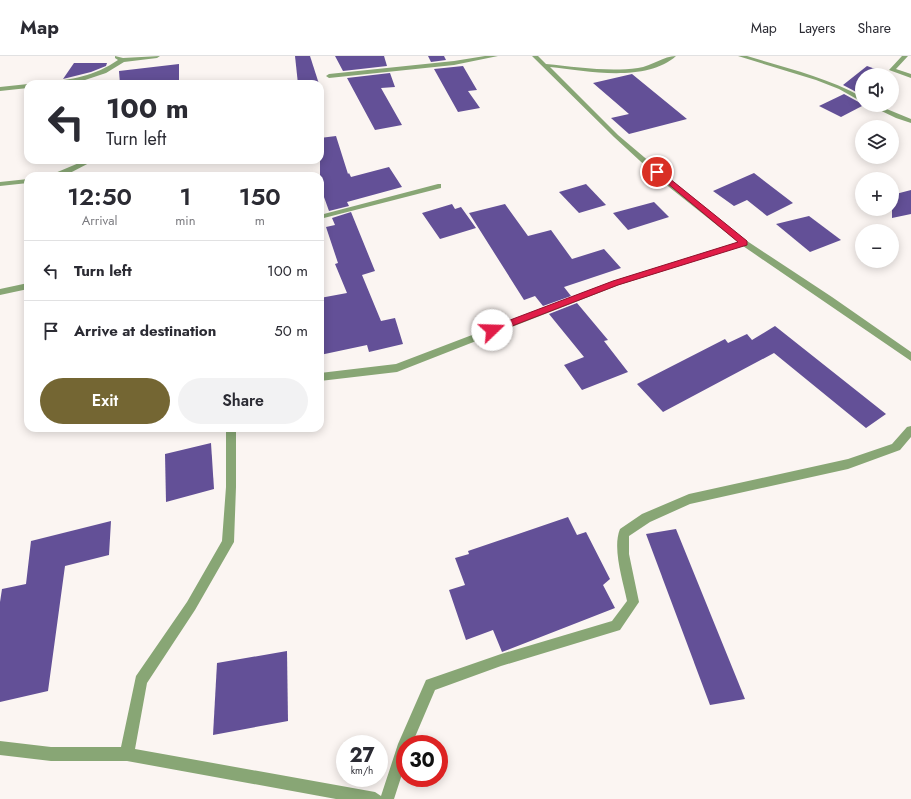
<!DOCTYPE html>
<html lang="en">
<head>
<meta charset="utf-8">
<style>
	:root { --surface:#fff; --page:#f2f2f3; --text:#2b2b33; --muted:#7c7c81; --line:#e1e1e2; --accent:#746633 }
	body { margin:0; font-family:Jost,sans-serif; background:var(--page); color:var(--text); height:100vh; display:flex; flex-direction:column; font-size:15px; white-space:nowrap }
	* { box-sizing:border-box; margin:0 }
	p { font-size:13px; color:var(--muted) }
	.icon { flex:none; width:22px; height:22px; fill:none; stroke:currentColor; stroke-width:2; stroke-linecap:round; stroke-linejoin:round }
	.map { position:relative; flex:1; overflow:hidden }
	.sheet { position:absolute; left:24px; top:116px; width:300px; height:260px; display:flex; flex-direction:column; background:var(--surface); border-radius:12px; box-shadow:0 2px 10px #0003 }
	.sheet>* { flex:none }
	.guide { position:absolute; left:24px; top:24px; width:300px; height:84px; border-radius:12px; box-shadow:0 2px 10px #0003; background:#fff; color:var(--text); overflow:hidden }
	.buttons { position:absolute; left:855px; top:12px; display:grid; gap:8px }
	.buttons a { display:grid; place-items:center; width:44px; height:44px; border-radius:50%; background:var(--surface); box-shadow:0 2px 10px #0003; font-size:20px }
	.speed { position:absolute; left:336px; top:679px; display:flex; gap:8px; font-size:20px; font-weight:700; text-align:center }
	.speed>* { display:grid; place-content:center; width:52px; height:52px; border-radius:50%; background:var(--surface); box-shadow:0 2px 10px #0003; line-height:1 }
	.speed small { font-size:10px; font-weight:400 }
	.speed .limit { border:6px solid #d22; background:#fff; color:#111 }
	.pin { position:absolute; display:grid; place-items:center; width:34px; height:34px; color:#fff; margin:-17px; border:2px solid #fff; border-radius:50%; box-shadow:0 1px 4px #0007 }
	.me { position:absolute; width:44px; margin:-22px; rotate:69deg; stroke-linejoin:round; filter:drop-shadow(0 0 3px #0008) }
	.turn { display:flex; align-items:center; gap:14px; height:84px; padding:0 16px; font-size:18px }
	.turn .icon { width:52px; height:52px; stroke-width:2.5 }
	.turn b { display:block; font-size:28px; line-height:34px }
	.eta { display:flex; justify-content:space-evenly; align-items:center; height:68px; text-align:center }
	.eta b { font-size:24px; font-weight:600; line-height:28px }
	.action { display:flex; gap:8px; margin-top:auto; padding:8px 16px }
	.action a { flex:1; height:46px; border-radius:24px; background:var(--accent); color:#fff; font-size:16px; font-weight:600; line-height:46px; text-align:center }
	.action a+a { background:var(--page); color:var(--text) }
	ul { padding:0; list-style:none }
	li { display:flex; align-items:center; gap:12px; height:60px; padding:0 16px; border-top:1px solid var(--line) }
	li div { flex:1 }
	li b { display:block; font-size:15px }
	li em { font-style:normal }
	header { display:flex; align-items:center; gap:24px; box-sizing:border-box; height:56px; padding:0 20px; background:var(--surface); border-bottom:1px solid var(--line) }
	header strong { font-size:19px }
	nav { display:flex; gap:22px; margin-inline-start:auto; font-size:14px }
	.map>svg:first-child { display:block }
	.building { fill:#635097 }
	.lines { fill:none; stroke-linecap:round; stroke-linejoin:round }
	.minor { fill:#88a675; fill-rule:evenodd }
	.route { fill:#e11d48; stroke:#92132f }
</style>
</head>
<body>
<header>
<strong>Map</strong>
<nav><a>Map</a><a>Layers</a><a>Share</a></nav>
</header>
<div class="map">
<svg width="911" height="743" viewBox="0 0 911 743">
	<rect width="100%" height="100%" fill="#fbf5f2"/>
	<g class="building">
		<path d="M295,0H310L319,28H298Z"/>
		<path d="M335,0H384L387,10L343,15Z"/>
		<path d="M428,0H444L446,4L431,6Z"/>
		<path d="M74,7H107L106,10L91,16L63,23Z"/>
		<path d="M179,8V28H120L119,15Z"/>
		<path d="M463,10L477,34L468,35L480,52L458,56L434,13Z"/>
		<path d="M867,10L892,19H862V39L843,29Z"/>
		<path d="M390,17L395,31L381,32L402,69L375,74L347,22Z"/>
		<path d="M632,18L687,63L629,78L611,62L629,58L593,27Z"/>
		<path d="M844,38L864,49L841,61L819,50Z"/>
		<path d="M336,80L348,118L349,117L351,121L389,111L402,131L347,146L349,150L329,155L320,130V82Z"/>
		<path d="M754,117L793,147L767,160L747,144L734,150L713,135Z"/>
		<path d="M586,128L606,149L579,157L559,136Z"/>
		<path d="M911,134V158L892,162V139Z"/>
		<path d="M654,146L669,161L628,174L613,157Z"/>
		<path d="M452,148L455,153L461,151L476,172L440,183L422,157Z"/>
		<path d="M505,148L528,180L551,174L572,203L604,193L621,212L564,231L571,240L543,250L535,240L524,244L469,157Z"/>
		<path d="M351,156L375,215L362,219L381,265L395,262L403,288L369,296L367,289L320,299V242L347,237L335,208L338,207L326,171L335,169L332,162Z"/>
		<path d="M809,160L841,184L810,196L776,168Z"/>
		<path d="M577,247L608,284L604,285L628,316L582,334L564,309L584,301L549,258Z"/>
		<path d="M775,270L886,358L866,372L774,297L663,356L637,328L725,283L728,287L747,278L752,284Z"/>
		<path d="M211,387L214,433L166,446L165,398Z"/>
		<path d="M568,461L577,479L586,476L610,523L603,529L615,552L502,596L493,574L466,584L449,534L465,529L455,502L469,498L468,495Z"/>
		<path d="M111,465L109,499L65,510L48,635L0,646V546L2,533L26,528L31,485Z"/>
		<path d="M676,473L745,643L710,649L646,478Z"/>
		<path d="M287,595L288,665L213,679L217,607Z"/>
	</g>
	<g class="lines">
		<g class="minor">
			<path d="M115,0L123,2L160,0L157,2L124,6L106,17L85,24L62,28H41L44,26C71,24 95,20 118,4L115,2Z"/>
			<path d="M485,0H498L454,9L329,22L326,20L329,18L454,5Z"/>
			<path d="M532,0H538L546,8C576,11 608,16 638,12C652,10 664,0 676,0C646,27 586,15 550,11L618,79L670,123L747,185L832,241L911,296V305L743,190L619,229L397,316L320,325V317L396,308L613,225L738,186L664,127L614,81Z"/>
			<path d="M738,0H747C786,12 826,21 862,41V46L839,33L816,24Z"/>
			<path d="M902,0H908L896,13L911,18V22L889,14Z"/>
			<path d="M28,28V32L0,35V31Z"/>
			<path d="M869,49H877L911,63V67L896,62Z"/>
			<path d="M86,104H95L66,119L48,120Z"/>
			<path d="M28,123V127L0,130V126Z"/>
			<path d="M438,128H441V132L320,163V159Z"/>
			<path d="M28,227V233L0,239V233Z"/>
			<path d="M911,370V381L900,394L848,413L690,448L650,466L629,480V498L639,546L620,574L501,610L435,634L412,688H405V709L394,743H336L127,705H51L0,699V685L51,691H121L136,620L187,546L222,485L226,431V372H236V431L234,486L195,554L147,627L135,693L375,736L381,740L398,688L426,624L501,598L612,565L627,545C623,525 612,492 620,473L642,458L689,438L848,403L892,388L907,371Z"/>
		</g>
	</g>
	<path class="route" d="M655,114H659L747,185V189L618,229L494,277H489V272L613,225L738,186L655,117Z"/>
</svg>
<div class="buttons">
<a><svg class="icon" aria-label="sound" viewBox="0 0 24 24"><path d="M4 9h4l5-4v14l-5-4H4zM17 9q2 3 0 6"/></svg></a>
<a><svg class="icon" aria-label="layers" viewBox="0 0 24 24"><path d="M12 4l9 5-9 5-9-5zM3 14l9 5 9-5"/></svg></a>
<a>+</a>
<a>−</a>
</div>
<div class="speed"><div>27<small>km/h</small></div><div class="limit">30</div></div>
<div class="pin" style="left:657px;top:116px;background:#d93025"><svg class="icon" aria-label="arrive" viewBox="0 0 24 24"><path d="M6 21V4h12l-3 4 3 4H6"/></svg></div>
<svg class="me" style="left:492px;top:274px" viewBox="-20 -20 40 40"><circle r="19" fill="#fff"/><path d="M0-13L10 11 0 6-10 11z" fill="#e11d48"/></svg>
<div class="guide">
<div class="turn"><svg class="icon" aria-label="left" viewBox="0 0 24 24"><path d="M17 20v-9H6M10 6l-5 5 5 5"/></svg><div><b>100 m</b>Turn left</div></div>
</div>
<section class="sheet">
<div class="eta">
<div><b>12:50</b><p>Arrival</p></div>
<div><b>1</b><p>min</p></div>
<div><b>150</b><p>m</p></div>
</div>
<ul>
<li><svg class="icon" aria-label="left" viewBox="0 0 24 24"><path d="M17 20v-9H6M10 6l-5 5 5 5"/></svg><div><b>Turn left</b></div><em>100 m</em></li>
<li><svg class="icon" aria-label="arrive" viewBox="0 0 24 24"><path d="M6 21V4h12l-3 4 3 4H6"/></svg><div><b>Arrive at destination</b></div><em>50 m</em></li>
</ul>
<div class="action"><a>Exit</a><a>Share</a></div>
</section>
</div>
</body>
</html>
